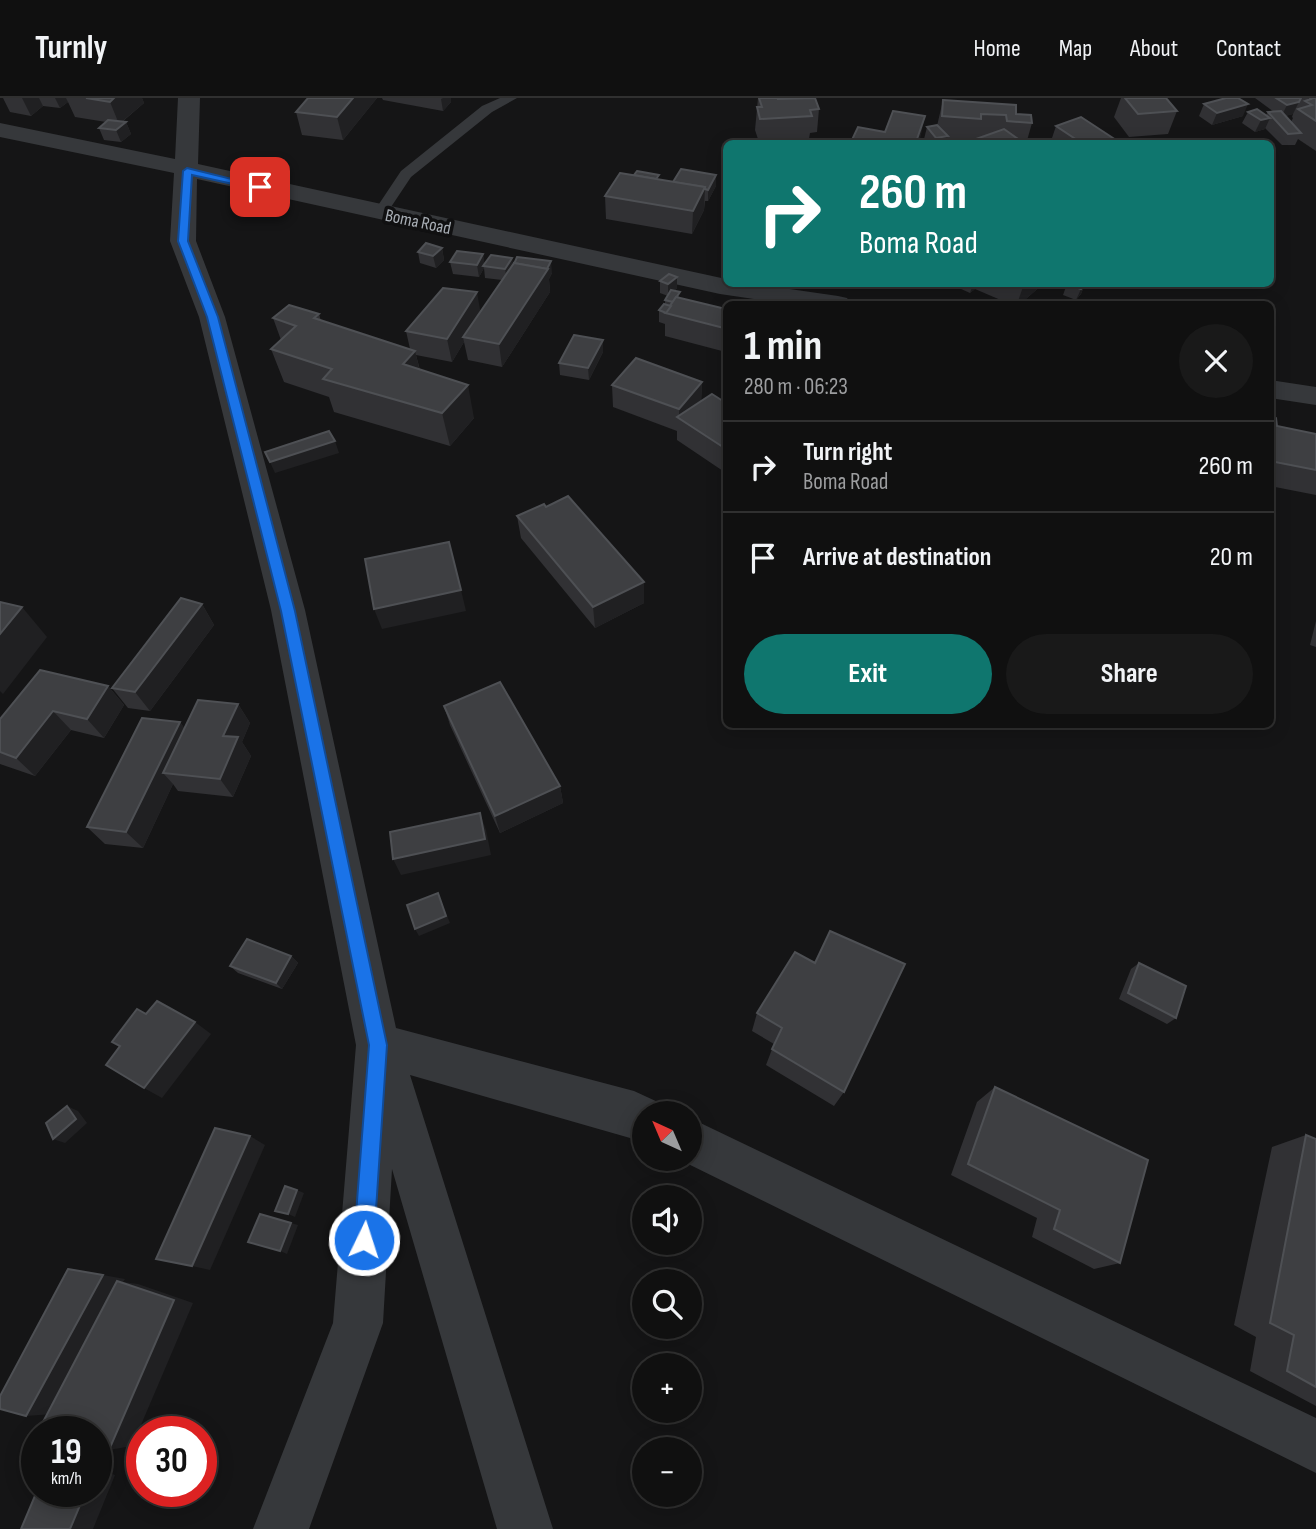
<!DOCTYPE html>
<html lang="en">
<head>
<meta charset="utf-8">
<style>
	:root { --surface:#101010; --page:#191919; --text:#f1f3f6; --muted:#9c9d9f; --line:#303030; --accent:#0f766e }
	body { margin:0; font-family:"Sofia Sans Condensed",sans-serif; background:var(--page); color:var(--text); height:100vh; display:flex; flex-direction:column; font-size:26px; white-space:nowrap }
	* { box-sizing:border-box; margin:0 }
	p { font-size:23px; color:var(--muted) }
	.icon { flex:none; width:38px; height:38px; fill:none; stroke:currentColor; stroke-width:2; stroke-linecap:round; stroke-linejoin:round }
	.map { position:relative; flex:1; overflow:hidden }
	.details { position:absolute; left:723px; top:203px; width:551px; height:427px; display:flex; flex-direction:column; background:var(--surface); border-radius:10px; box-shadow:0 4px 18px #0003,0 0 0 2px var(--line) }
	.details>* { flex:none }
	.top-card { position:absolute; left:723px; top:42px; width:551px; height:147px; border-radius:10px; box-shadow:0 4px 18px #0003,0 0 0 2px var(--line); background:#0f766e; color:#fff; overflow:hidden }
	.needle { width:46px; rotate:316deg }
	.buttons { position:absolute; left:632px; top:1003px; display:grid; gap:14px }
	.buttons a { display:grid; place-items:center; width:70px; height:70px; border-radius:50%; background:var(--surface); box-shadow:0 4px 18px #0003,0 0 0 2px var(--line); font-size:35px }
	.speed { position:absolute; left:21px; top:1318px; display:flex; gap:14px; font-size:35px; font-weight:700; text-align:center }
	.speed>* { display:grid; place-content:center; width:91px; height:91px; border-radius:50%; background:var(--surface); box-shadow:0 4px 18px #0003,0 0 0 2px var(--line); line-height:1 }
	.speed small { font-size:18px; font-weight:400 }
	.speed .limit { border:10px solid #d22; background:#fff; color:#111 }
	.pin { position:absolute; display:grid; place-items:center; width:60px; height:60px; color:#fff; margin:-30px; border-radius:14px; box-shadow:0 4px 10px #0006 }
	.me { position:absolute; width:77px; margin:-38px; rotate:4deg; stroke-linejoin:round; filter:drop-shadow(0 0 5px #0008) }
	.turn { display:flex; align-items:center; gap:24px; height:147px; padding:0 21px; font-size:32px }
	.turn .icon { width:91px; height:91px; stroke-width:2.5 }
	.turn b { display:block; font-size:49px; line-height:60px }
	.round { display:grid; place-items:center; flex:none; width:74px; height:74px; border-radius:37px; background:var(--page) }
	.headline { display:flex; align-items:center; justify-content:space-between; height:119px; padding:0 21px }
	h1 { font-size:42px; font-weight:700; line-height:52px }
	.primary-button { display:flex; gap:14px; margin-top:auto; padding:14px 21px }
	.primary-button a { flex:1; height:80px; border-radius:42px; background:var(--accent); color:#fff; font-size:28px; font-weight:700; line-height:80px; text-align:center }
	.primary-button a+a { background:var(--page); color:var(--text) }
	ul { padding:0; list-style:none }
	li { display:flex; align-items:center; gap:21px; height:91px; padding:0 21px; border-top:2px solid var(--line) }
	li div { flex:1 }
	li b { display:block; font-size:26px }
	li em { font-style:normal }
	header { display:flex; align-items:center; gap:42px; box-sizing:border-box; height:98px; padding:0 35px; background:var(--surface); border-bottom:2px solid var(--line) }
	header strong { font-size:33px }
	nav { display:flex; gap:38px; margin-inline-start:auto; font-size:24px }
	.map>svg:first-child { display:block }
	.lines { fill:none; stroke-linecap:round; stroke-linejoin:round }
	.service { fill:#36383b; fill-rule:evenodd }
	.minor { fill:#36383b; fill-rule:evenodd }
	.wall { fill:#313134; fill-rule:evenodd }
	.shaded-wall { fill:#202022 }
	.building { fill:#3e3f42; stroke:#4e5054; stroke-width:2 }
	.route { fill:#1a73e8; stroke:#114b97; stroke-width:2 }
	.labels { text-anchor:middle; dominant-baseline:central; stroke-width:7; stroke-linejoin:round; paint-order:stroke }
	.far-street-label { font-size:18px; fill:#a8aeb5; stroke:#101011 }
</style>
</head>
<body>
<header>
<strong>Turnly</strong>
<nav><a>Home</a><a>Map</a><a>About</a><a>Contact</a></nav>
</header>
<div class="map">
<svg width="1316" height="1431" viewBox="0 0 1316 1431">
	<rect width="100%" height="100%" fill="#151516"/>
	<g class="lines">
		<path class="service" d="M500,0H517L492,14L411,79L385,118H375L373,115L401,73L482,8Z"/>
		<g class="minor">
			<path d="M178,0H200L198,66L726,181V186H755L838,198L847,200L851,206H789L720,196L197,81L196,143L225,219L305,512L396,930L634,993L660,1005L664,1015H644V1044L410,977L553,1431H497L392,1071L383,1225L309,1431H253L333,1225L356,947L271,512L199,219L170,143L174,75L0,39V25L175,61Z"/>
			<path d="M1270,282L1316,289V307L1270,300Z"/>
			<path d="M690,1020L1316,1320V1375L676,1060H690Z"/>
		</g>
	</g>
	<g class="wall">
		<path d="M3,0H142L144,5L122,24H126L131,36L121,44L104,42L99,30L106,24L75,19L68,4L60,10L43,8L31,18L10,14Z"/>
		<path d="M308,0H377L343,42L302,37L296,14Z"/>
		<path d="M382,0H451V4L443,13L383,2Z"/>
		<path d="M758,0H778V1L819,11L817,34L810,35L809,41L759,44L755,32Z"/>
		<path d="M1121,0H1166L1177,13L1168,36L1129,39L1114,19Z"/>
		<path d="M1255,0H1316V53L1298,41L1295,47H1282L1265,30V31L1255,34L1242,25L1248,14L1266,17L1268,14H1274ZM1293,16L1292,19L1293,20L1291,24L1285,18Z"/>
		<path d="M943,2L1016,16L1032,25L1026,46L948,42L954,46H928L924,41L927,29L937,28Z"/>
		<path d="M1204,6L1243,18L1212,27L1199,18Z"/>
		<path d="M1056,28L1122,46H1050Z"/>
		<path d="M716,77V88L708,103H705L704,112L692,136L606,121L605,98L659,81L673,84Z"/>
		<path d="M442,150L444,162L436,170L420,165L418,154Z"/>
		<path d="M483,156L484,166H513L552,175L549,181L550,194L502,269L468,262L464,244L452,264L416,257L420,272L474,320L450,348L334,314L329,299L284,284L271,251L281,242L273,220L319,216L321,223L410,251L406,233L480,214L502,182L485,180L484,170L479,179L453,176L450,164Z"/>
		<path d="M677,179V190L674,193L680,200L726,211V246L722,253L665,238V226L659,224V212L665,206V202L668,198L660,195V183Z"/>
		<path d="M950,186H1043L1042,187L1020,206H1010L975,191L970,195Z"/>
		<path d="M1067,186H1085L1081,196L1076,202L1063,197Z"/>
		<path d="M603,242V254L589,282L560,277L559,265Z"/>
		<path d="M702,284L701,304L726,305V375L677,342V333L613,309L612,287Z"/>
		<path d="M1270,319L1277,328L1316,336V397L1270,388Z"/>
		<path d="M546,409L644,484V505L595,530L521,440L517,418Z"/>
		<path d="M202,506L214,527L150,613L128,610L112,590Z"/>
		<path d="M1316,523V549L1310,547Z"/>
		<path d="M108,588L124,607L104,640L71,632L35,678L0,666V621Z"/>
		<path d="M238,606L250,625L242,644L251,658L233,699L178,693L173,686L143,750L105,746L87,729L180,624L184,630Z"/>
		<path d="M444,608L560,688L563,705L500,735L450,627Z"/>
		<path d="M795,854L844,994L834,1008L766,967L774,946L752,933L757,915Z"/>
		<path d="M291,858L298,865L282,891L238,875L230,868Z"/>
		<path d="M1139,865L1176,920L1167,926L1119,901L1131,871Z"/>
		<path d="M995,989L1120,1165L1094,1171L1032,1139L1037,1120L951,1077L977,1004Z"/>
		<path d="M1306,1037L1316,1041V1308L1250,1273L1256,1239L1234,1227L1272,1049Z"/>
	</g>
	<g class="shaded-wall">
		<path d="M22,0H39L43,8L31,18Z"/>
		<path d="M55,0H66L68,4L60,10Z"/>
		<path d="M114,0H142L144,5L119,26L110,4Z"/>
		<path d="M353,0H377L343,42L337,19Z"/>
		<path d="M443,0H451V4L443,13L441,1Z"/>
		<path d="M1299,4L1293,16L1281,19L1287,7Z"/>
		<path d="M1248,6L1243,18L1212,27L1217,15Z"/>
		<path d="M925,18L919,46H915Z"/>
		<path d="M1270,20L1265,31L1255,34L1261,22Z"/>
		<path d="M126,24L131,36L121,44L116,32Z"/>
		<path d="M948,38L946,46H934L936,40Z"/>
		<path d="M716,77V88L708,103V92Z"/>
		<path d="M705,89L704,112L692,136L693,113Z"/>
		<path d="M442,150L444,162L436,170L433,158Z"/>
		<path d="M483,156L485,168H483L484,170L479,179L477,167Z"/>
		<path d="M512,160L514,171L507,183L505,171Z"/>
		<path d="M551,163L552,175L549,181L550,194L502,269L499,246Z"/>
		<path d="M677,179V190L668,198V186Z"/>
		<path d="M973,186H977L975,191L970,195Z"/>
		<path d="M1024,186H1043L1042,187L1020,206H1017Z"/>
		<path d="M1085,186L1081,196L1076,202L1081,191Z"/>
		<path d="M477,194L481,217L463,239L464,244L452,264L447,241Z"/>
		<path d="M726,225V246L722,253L724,230Z"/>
		<path d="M603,242V254L589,282L588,270Z"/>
		<path d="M415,253L423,286L403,266Z"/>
		<path d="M702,284L701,306L679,320V311Z"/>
		<path d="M468,287L474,320L450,348L442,315Z"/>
		<path d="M335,343L339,355L275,375L270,364Z"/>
		<path d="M644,484V505L595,530L593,509Z"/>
		<path d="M461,492L466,513L382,531L374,511Z"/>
		<path d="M202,506L214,527L150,613L135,594Z"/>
		<path d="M22,509L47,539L3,596L0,593V536Z"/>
		<path d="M108,588L124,607L104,640L87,621Z"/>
		<path d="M238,606L250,625L242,644L251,658L233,699L220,681L223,638Z"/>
		<path d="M53,613L71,632L35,678L16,660Z"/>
		<path d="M180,624L194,643L163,675L173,686L143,750L126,734Z"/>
		<path d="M560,688L563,705L500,735L495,718Z"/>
		<path d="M480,715L486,732L491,757L401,777L393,761Z"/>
		<path d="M441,803L450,825L419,838L415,831Z"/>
		<path d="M291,858L298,865L282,891L276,885Z"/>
		<path d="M195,924L211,936L162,1000L144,990Z"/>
		<path d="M67,1008L78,1013L87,1025L65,1045L53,1041Z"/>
		<path d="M250,1038L265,1047L210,1172L192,1168Z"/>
		<path d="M297,1092L304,1095L295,1119L288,1116Z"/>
		<path d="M291,1125L298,1127L287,1156L280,1153Z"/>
		<path d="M103,1177L125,1181L123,1184L138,1186L193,1205L132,1348L109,1352L53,1316L26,1318Z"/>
		<path d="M96,1371L115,1377L93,1431H70L86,1393H96Z"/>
	</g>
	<g class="building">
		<path d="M86,0H114L110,4Z"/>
		<path d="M308,0H353L337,19L296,14Z"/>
		<path d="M759,0H778V1L815,0L819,11L810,12L812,18L760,21L757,9H762Z"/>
		<path d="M1125,0H1166L1177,13L1138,16Z"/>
		<path d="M1226,0H1238L1248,6L1217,15L1204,6Z"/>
		<path d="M1276,0H1301L1299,4L1287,7Z"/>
		<path d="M1310,0H1316V23L1298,11L1312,7L1305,3L1311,1Z"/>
		<path d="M943,2L1016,7V16L1031,17L1032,25L1007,23L1006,17L981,16V21L942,18Z"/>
		<path d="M1257,11L1270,20L1261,22L1248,14Z"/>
		<path d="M893,13L925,18L916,44L928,46H850L858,29L885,34Z"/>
		<path d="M1281,13L1301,35L1288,36L1268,14Z"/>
		<path d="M1081,19L1122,46H1083L1056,28Z"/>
		<path d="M108,22L126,24L116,32L99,30Z"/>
		<path d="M937,27L948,38L936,40L927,29Z"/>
		<path d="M1004,31L1025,46H962Z"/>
		<path d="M947,41L954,46H935Z"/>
		<path d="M681,71L716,77L708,92L705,91V89L673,84Z"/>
		<path d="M637,73L659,77L656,81L634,77Z"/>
		<path d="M620,75L705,89L693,113L605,98Z"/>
		<path d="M426,145L442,150L433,158L418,154Z"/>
		<path d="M457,153L483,156L477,167L450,164Z"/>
		<path d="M491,157L512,160L505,171L483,168Z"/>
		<path d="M517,159L551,163L547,171L514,165V166Z"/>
		<path d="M514,165L548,171L499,246L463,239Z"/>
		<path d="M669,176L677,179L668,186L660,183Z"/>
		<path d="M1067,186H1085L1081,191Z"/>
		<path d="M443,190L477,194L447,241L406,233Z"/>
		<path d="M671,192L680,194L673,204L665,202Z"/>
		<path d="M676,199L726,211V225L724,230L665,215Z"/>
		<path d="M664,206L671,208L666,215L659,212Z"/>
		<path d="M289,207L319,216L314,220L415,253L403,266L468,287L442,315L323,281L332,271L271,251L296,228L273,220Z"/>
		<path d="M574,237L603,242L588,270L559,265Z"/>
		<path d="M636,260L702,284L679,311L612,287Z"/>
		<path d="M712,296L726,305V351L677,319Z"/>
		<path d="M1270,319L1276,320L1277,328L1316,336V372L1270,363Z"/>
		<path d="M329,333L335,343L270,364L265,354Z"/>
		<path d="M568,398L644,484L593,509L517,418L544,406L546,409Z"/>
		<path d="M449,444L461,492L374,511L365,461Z"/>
		<path d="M181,500L202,506L135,594L112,590Z"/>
		<path d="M0,504L22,509L0,536Z"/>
		<path d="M40,572L108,588L87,621L53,613L16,660L0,654V621Z"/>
		<path d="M500,584L560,688L495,718L444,608Z"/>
		<path d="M198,602L238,606L223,638L238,639L220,681L163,675Z"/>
		<path d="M142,620L180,624L126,734L87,729Z"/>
		<path d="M480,715L485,741L393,761L390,734Z"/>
		<path d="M438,795L446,818L415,831L407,807Z"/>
		<path d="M830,833L905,866L844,994L772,951L782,930L757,915L795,854L815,865Z"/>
		<path d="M247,841L291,858L276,885L230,868Z"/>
		<path d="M1139,865L1186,888L1176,920L1128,895Z"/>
		<path d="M157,903L195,924L144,990L106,967L120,948L112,944L137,911L146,916Z"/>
		<path d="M995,989L1148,1062L1120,1165L1054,1131L1060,1112L968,1066Z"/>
		<path d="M67,1008L76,1021L53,1041L46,1025Z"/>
		<path d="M215,1030L250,1038L192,1168L156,1161Z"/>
		<path d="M1306,1037L1316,1041V1289L1287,1273L1294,1237L1270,1225Z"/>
		<path d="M285,1088L297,1092L288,1116L275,1113Z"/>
		<path d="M260,1116L291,1125L280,1153L248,1144Z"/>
		<path d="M68,1171L103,1177L26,1318L0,1311V1298Z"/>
		<path d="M117,1183L174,1202L109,1352L96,1346V1334H67L43,1324Z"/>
		<path d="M37,1393H86L70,1431H21Z"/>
	</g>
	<path class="route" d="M187,70L264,89L260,92L192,77L188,143L218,219L295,513L387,947L374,1142L371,1149L364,1152L357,1149L354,1142L369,947L281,513L207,219L178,143L183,73Z"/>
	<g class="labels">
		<g class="far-street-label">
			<text transform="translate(418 124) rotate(12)">Boma Road</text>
		</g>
	</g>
</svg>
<div class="buttons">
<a><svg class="needle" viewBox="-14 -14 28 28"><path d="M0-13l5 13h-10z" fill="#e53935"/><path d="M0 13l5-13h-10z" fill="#9c9d9f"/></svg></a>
<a><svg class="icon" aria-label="sound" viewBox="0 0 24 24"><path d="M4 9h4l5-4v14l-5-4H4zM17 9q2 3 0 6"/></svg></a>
<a><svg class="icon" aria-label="search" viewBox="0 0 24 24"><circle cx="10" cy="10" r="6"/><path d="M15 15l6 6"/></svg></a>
<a>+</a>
<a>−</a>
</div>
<div class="speed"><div>19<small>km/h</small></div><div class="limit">30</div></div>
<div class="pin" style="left:260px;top:89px;background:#d93025"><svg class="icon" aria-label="arrive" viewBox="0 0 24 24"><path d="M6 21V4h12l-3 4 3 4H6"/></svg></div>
<svg class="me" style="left:364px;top:1142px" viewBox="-20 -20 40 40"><circle r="17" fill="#1a73e8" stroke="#fff" stroke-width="3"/><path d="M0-11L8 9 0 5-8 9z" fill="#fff"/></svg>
<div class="top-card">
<div class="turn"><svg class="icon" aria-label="right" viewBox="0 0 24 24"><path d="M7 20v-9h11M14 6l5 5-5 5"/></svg><div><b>260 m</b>Boma Road</div></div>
</div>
<section class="details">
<div class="headline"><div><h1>1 min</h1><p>280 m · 06:23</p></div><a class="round"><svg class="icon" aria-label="close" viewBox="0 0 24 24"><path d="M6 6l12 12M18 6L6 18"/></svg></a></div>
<ul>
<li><svg class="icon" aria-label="right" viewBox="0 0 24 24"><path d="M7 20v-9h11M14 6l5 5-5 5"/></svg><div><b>Turn right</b><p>Boma Road</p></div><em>260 m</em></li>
<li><svg class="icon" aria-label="arrive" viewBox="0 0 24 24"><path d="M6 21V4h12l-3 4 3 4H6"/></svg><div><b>Arrive at destination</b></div><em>20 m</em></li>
</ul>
<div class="primary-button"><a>Exit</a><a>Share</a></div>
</section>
</div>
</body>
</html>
